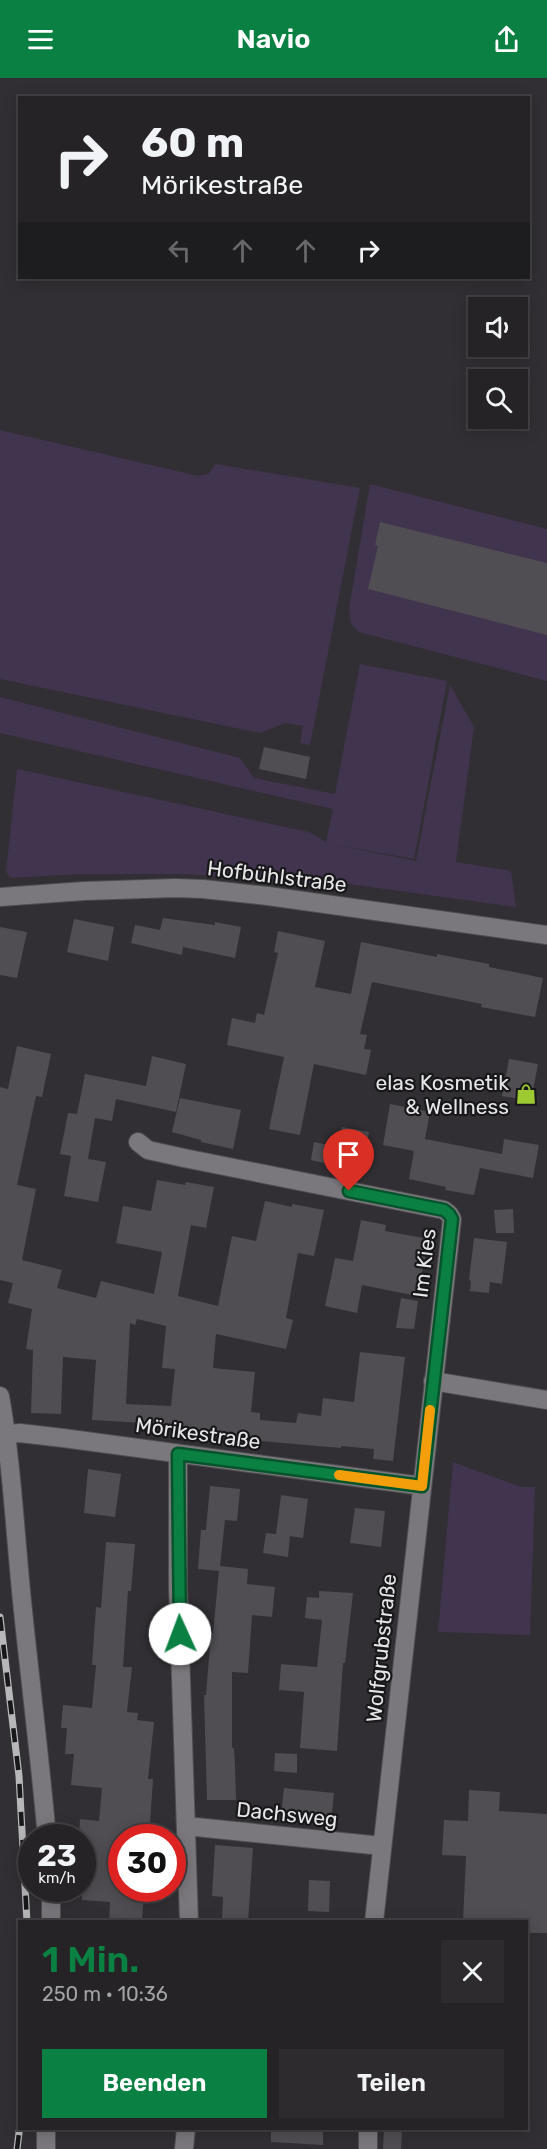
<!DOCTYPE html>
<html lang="de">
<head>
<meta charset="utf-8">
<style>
	:root { --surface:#252326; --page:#2d2b2e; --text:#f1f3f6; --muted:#a3a4a7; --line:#424043; --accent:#0b8043 }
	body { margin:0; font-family:Rubik,sans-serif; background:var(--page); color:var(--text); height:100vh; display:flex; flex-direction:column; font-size:22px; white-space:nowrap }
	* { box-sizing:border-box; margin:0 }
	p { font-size:20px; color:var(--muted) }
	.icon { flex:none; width:33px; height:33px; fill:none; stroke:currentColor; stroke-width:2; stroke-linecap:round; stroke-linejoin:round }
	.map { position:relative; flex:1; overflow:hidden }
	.drawer { position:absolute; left:18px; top:1842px; width:510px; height:210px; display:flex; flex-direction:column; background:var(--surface); border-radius:0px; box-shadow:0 3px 15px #0003,0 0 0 2px var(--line) }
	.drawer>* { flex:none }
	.top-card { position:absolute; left:18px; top:18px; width:512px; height:183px; border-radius:0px; box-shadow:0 3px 15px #0003,0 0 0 2px var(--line); background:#252326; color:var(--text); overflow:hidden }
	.tools { position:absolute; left:468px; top:219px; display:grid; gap:12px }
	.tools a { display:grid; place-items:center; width:60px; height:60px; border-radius:0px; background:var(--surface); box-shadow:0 3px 15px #0003,0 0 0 2px var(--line); font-size:30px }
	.speed { position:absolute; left:18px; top:1746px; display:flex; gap:12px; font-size:30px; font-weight:700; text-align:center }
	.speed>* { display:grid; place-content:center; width:78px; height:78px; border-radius:50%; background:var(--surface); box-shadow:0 3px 15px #0003,0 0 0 2px var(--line); line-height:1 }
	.speed small { font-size:15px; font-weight:400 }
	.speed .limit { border:9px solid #d22; background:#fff; color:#111 }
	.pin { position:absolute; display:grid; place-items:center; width:51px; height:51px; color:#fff; margin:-62px -26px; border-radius:50% 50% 50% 0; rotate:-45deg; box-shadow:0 0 6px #0007 }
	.pin .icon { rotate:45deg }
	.me { position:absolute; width:66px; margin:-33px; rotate:358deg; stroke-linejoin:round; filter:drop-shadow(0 0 4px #0008) }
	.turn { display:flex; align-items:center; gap:21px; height:126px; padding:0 24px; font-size:27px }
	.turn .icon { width:78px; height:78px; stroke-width:2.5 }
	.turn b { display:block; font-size:42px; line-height:51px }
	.lanes { display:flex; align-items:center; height:57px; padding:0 24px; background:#0003; justify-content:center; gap:30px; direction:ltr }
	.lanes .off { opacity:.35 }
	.round { display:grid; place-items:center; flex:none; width:63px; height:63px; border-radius:0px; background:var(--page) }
	.head { display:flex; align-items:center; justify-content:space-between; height:102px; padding:0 24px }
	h1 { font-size:36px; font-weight:600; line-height:45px; color:var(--accent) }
	.cta { display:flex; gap:12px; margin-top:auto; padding:12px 24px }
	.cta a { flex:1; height:69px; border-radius:0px; background:var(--accent); color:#fff; font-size:24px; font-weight:600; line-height:69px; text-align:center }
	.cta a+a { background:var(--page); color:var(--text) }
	header { display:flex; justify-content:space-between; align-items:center; height:78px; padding:0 24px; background:var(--accent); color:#fff; font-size:27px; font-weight:600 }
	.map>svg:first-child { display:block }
	.green { fill:#41344f }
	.building { fill:#504e52; fill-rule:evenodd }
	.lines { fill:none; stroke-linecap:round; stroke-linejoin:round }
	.minor-casing { stroke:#4e4d50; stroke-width:20 }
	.minor { stroke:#7b787d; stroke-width:18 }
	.rail-casing { stroke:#b7b6b9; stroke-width:7 }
	.rail { stroke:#181719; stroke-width:4.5; stroke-dasharray:14; stroke-linecap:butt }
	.route-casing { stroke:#07532c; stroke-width:15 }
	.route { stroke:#0b8043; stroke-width:10 }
	.slow { stroke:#f59e0b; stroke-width:10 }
	.labels { text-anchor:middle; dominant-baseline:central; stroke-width:4.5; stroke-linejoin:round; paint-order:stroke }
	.street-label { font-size:21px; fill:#e6e5e7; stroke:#181719 }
	.poi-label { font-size:21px; fill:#e6e5e7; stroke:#181719; text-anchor:end }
</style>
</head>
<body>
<header><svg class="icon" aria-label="menu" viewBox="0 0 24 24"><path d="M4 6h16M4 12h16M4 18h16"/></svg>Navio<svg class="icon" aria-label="share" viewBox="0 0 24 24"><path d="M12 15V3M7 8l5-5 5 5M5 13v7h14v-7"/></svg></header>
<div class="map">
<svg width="547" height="2071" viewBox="0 0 547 2071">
	<rect width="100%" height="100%" fill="#312f33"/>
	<g class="green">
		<path d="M0,352L198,398L208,396L216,386L360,410L310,667L300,665L303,648L285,645L260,655L0,601Z"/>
		<path d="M370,406L547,451V603L359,554L351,546L349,531Z"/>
		<path d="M360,586L447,603L414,781L331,766L416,783L450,607L474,649L456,784L511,793L516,829L334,804L328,809L253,800L183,796H80L11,800L6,794L17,691L309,754L326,764L333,731L0,655V619L240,680L254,700L335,716Z"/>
		<path d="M453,1384L521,1409H535L530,1557L438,1554Z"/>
	</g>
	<g class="building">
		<path d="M380,444L547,485V557L368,511L378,468L375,467Z"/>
		<path d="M264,669L310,679L306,701L259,691Z"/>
		<path d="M163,840L215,847V844L241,849L235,880L183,869L182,877L131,865L135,847L160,852Z"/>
		<path d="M74,841L114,849L108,883L67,874Z"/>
		<path d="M0,849L27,854L17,900L0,897Z"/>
		<path d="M278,853L325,863L315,909L351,916L361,864L437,879V876L489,886V889L543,900L535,939L481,929L482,926L372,904L360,956L367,957L364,971L371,972L366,997L314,986L300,1057L269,1051L284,979L227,967L232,940L255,945L257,935L264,937L278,875L274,874Z"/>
		<path d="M17,968L51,976L42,1019L36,1018L17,1107L36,1111L22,1182L62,1192L57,1210L96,1220L101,1203L154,1216L162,1174L116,1165L123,1128L151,1133L157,1102L185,1107L186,1104L214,1109L206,1150L191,1147L178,1218L218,1228L232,1158L256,1163L265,1123L292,1129V1126L324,1132L314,1178L298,1175L286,1240L293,1242L286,1271L216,1256L213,1290L255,1294L251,1334L260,1335V1342L296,1345L298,1335L321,1338L323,1320L354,1324L360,1274L405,1279L393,1383L373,1381L374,1371L341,1368V1370L236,1361L180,1354L181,1347L92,1342L96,1282L63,1279L61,1336L31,1335L33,1272L26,1271L32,1231L8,1225L13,1205L0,1202V1009L8,1011ZM137,1241L166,1248L162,1290L175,1291L171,1328L126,1326L130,1245L135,1247Z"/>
		<path d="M152,978L186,986L176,1034L116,1021L112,1043L95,1040L88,1081L106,1084L98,1124L64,1118L71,1078L60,1076L68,1035L77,1036L85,996L146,1008Z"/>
		<path d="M509,981L538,986L531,1023L502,1018Z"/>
		<path d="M180,1020L241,1032L233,1071L201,1064V1062L172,1054Z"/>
		<path d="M390,1026L430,1034L425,1061L502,1076L504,1061L539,1067L533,1100L480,1090L474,1117L445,1112L446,1109L409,1101L414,1073L383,1067Z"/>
		<path d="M342,1049L369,1054L362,1094L311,1082L314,1064L338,1069Z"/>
		<path d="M513,1131L514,1155H496L494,1132Z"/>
		<path d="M361,1142L386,1147L385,1153L429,1161L417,1218L362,1207L357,1235L325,1228L335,1180L353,1183Z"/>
		<path d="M474,1160L507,1164L502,1206L490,1204L489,1215L470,1213L471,1203L469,1202Z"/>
		<path d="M401,1220L418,1223L414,1251L396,1250Z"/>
		<path d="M88,1391L121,1396L115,1439L84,1435Z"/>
		<path d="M210,1408L240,1411L237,1443L225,1442L220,1488L248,1491L247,1506L275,1509L272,1539L252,1537L248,1595L232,1594V1670H234L235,1688L236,1722H207L204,1617H206L211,1555H213L219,1493L198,1491L201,1452H206Z"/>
		<path d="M281,1417L308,1421L303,1460L290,1458L288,1479L263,1475L266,1455L276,1456Z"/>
		<path d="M355,1430L385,1433L381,1469L350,1465Z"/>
		<path d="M106,1464L135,1466L131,1513H128L123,1589H132L127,1634L138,1635L137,1642L154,1644L148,1701H153L149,1760H122V1815L144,1816L142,1841L134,1840V1844H109L110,1824L82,1822V1760H79L80,1741L99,1743L102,1710L71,1707L74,1676H65L67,1650H61L63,1627L92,1630L96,1587H92L96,1529L101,1530Z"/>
		<path d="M319,1513L353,1515L345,1585H343L337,1673L300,1670L304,1614L279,1612L281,1586L317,1589L322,1542L305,1540L307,1519L319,1520Z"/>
		<path d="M275,1675L297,1676V1695L274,1693Z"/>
		<path d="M284,1710L334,1715L331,1743L281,1738Z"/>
		<path d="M469,1712L500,1714L499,1733L547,1736V1855H526V1844H463L466,1778L442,1777L444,1742L468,1743Z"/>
		<path d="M215,1767L253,1770L248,1844H222L223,1819L212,1818Z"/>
		<path d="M309,1802L330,1803L329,1834L308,1833Z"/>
		<path d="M271,2050H323V2067L271,2064Z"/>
		<path d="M384,2052L402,2053L401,2071H383Z"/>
	</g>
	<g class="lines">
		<g class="minor-casing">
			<g id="minor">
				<path d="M0,819L84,813L175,810L203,811L268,818L547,857"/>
				<path d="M138,1064L148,1072L184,1080L444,1132L449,1136L452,1141L374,1844"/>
				<path d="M433,1303L547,1322"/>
				<path d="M0,1318C12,1386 15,1455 22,1523C30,1602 40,1680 47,1760"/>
				<path d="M7,1356L20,1355L63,1360L422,1408"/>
				<path d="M178,1376V1510L189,1844"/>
				<path d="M186,1748L382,1768"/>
				<path d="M51,1810V1844"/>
				<path d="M46,2071V2050"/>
				<path d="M184,2071L186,2050"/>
				<path d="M368,2071V2050"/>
			</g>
		</g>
		<use href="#minor" class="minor"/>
		<g class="rail-casing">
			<g id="rail">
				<path d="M0,1539L19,1698L27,1844"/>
				<path d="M17,2071L20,2047"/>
			</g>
		</g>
		<use href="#rail" class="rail"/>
	</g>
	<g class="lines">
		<g class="route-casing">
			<path id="route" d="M180,1556L178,1376L422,1408L452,1141L449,1136L444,1132L349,1113"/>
		</g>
		<use href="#route" class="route"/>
		<path class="slow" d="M339,1397L422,1408L430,1332"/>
	</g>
	<defs>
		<g id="shop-bare" transform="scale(1.62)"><path d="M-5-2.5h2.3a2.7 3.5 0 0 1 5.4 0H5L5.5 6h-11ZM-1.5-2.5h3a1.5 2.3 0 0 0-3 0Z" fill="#9dca31" stroke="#181719" stroke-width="2.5" paint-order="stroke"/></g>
	</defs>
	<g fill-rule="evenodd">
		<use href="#shop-bare" x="526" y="1016"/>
	</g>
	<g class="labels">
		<g class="street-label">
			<text transform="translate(277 798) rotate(7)">Hofbühlstraße</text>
			<text transform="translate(424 1185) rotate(-83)">Im Kies</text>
			<text transform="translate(198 1355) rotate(8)">Mörikestraße</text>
			<text transform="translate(381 1570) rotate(-84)">Wolfgrubstraße</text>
			<text transform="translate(287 1736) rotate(6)">Dachsweg</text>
		</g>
		<g class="poi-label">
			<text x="509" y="1004">elas Kosmetik<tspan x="509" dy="24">&amp; Wellness</tspan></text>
		</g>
	</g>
</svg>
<div class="tools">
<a><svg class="icon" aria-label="sound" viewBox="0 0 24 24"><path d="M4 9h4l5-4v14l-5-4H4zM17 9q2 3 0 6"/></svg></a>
<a><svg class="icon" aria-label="search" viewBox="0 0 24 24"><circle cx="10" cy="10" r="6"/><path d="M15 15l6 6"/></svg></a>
</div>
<div class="speed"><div>23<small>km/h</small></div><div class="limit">30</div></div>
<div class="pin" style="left:349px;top:1113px;background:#d93025"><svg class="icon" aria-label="arrive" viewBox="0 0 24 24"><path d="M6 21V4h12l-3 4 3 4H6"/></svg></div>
<svg class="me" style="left:180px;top:1556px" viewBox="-20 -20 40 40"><circle r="19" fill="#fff"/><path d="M0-13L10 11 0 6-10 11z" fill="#0b8043"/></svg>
<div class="top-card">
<div class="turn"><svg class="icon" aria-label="right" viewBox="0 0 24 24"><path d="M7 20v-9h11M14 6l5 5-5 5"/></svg><div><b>60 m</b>Mörikestraße</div></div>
<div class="lanes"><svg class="icon off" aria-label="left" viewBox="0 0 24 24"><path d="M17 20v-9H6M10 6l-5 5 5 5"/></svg><svg class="icon off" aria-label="ahead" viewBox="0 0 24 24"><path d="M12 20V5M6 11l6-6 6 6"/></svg><svg class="icon off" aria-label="ahead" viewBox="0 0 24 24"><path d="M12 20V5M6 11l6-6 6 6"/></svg><svg class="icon" aria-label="right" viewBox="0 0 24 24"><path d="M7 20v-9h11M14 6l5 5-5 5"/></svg></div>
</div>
<section class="drawer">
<div class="head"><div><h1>1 Min.</h1><p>250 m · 10:36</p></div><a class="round"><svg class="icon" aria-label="close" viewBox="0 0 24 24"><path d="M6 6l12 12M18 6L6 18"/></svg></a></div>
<div class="cta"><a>Beenden</a><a>Teilen</a></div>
</section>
</div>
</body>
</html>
